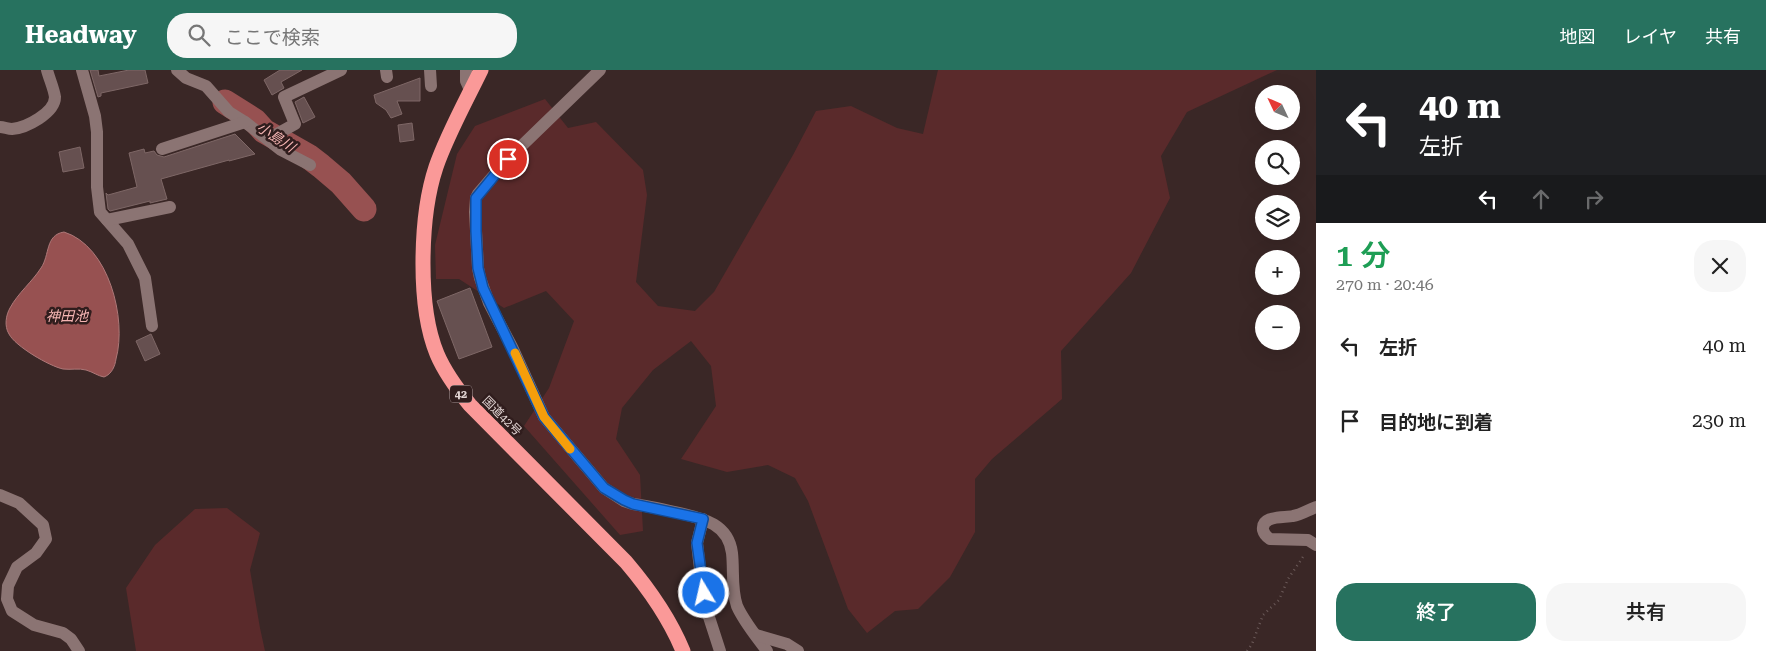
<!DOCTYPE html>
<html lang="ja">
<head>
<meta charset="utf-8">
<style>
	:root { --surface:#fff; --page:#f6f6f6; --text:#222; --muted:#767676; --accent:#27725f }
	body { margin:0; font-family:"Roboto Serif","Noto Sans JP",serif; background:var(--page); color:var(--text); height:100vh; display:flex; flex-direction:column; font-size:19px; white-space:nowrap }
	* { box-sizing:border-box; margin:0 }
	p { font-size:16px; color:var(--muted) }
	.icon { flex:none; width:28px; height:28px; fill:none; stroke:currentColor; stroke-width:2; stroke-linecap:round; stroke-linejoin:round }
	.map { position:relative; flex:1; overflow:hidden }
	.panel { display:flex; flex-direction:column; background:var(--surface); width:450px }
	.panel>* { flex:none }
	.hud { background:#202124; color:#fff; overflow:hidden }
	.needle { width:32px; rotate:314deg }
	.tools { position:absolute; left:1255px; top:15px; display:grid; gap:10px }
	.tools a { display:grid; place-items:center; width:45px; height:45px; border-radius:50%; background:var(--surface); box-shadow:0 5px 20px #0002; font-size:25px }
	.pin { position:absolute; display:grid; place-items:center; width:42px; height:42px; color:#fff; margin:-21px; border:2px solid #fff; border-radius:50%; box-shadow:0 1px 5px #0007 }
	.me { position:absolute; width:55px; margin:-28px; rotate:351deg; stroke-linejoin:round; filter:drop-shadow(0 0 4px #0008) }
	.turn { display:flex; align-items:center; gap:18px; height:105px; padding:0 20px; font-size:22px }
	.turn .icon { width:65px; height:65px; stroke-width:2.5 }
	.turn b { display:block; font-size:35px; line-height:42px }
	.lanes { display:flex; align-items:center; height:48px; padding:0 20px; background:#0003; justify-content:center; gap:25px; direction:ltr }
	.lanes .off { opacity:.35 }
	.round { display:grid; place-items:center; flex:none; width:52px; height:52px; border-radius:20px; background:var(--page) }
	.summary { display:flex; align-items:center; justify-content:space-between; height:85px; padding:0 20px }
	h1 { font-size:30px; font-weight:600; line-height:38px; color:#1e9e55 }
	.action { display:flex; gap:10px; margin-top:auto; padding:10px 20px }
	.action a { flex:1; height:58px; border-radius:20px; background:var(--accent); color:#fff; font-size:20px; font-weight:600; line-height:58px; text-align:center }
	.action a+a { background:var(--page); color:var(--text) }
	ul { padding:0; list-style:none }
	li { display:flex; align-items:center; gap:15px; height:75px; padding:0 20px }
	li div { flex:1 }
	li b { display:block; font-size:19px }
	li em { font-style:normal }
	header { display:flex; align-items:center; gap:30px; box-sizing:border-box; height:70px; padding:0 25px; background:var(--accent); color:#fff }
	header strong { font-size:24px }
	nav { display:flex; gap:28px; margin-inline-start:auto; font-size:18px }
	.search { width:350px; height:45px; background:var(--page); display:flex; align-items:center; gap:12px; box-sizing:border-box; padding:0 18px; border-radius:20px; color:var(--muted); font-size:19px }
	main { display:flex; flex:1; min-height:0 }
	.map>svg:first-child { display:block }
	.green { fill:#5a2a2b }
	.water { fill:#975151; stroke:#ad7878 }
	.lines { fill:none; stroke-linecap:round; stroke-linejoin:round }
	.river { stroke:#975151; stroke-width:25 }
	.building { fill:#665050; stroke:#7e6766 }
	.path { stroke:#6c5b5a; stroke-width:2.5; stroke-dasharray:1 4; stroke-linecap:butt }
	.minor { stroke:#8b7473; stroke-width:12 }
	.highway { stroke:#fa9998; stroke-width:15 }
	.route-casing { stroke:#114b97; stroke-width:12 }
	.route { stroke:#1a73e8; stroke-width:9 }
	.slow { stroke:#f59e0b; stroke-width:9 }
	.labels { text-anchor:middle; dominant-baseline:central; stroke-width:5; stroke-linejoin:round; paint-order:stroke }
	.shield { fill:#301d1d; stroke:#ab9c9c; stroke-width:1 }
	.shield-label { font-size:11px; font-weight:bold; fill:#e0d3d2 }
	.street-label { font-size:12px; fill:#e0d3d2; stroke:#301d1d }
	.water-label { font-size:14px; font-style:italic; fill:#f5b5b3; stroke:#301d1d }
</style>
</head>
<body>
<header>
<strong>Headway</strong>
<div class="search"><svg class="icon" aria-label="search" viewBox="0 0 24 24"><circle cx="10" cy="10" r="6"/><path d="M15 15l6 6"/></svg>ここで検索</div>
<nav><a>地図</a><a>レイヤ</a><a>共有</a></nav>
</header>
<main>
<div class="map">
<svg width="1316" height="581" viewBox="0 0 1316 581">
	<rect width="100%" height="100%" fill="#3a2726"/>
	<g class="green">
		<path d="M938,0H1277L1187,42L1161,86L1170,128L1131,203L1061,281L1062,329L992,389L975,409V462L950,507L918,539L895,541L867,563L848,539L808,431L795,408L768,395L727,402L681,389L716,336L711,296L691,271L653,300L622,338L616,369L640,405L643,461L620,465L524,356L549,318L574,251L546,221L504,238L459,209H436L435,175L457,84L475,56L545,29L568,58L596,52L643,100L647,125L636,212L658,236L695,241L714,222L793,85L816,41L851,36L897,58L923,64Z"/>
		<path d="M227,438L260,463L250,500L260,558L265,581H136L126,518L155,475L195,439Z"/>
	</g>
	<path class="water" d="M64,162C109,176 127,249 116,289C115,296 112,304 104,307C98,306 93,302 86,300C79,298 71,300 63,299C49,296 15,276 9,264C4,256 6,245 10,238C18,223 32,212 41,198C50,185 45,165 64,162Z"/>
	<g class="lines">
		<path class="river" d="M225,32L255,51L264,61L308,86L321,96L341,113L364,139"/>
	</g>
	<g class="building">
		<path d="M90,0H98L99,6L129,0H145L148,13L101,23V26L98,27Z"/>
		<path d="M280,0H302L281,12L284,18L272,25L264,10Z"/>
		<path d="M420,8V31H397L402,44L391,48L386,40L376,33L374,25Z"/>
		<path d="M304,27L315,47L303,53L295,32Z"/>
		<path d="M412,53L414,70L400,72L398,55Z"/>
		<path d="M235,64L255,84L229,91V90L161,109L167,129L150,133V131L110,141L108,139L106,123L108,125L137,117L129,83L144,79L145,83L154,81L157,85L164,87Z"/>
		<path d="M80,77L84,98L63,102L59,82Z"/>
		<path d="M470,218L492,277L459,289L437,231Z"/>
		<path d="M151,264L160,284L145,291L136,271Z"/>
	</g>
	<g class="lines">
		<path class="path" d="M1247,581L1252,574L1263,545L1279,530L1288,509L1305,484"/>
		<g class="minor">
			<path d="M82,0L95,46L97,62V117L100,142L128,174L145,208L152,256"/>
			<path d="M177,0L186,8L206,16L229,42L245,52L281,80L310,95"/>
			<path d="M386,0L387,7"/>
			<path d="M430,0L431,16"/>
			<path d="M466,0V11L471,22"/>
			<path d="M600,0L508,89L478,124L476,128L475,142L478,198L480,208L489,233L512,277L544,347L604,418L624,431L633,434C647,436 661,439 675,442C700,448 728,452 732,483C734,500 731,519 737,536C744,552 757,567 767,581"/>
			<path d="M0,57C4,57 8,59 12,59C26,58 55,43 55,27C54,19 49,8 47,0"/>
			<path d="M268,69L295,54L284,27L341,0"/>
			<path d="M162,79L245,52"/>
			<path d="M107,150L170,137"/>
			<path d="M0,425L19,433L43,455L46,469L36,483L17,497L8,516L7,529L12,541L34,555L63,563L71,569L79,581"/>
			<path d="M1316,437C1308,440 1301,445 1293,446C1284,448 1261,445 1263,460C1264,464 1267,467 1270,469L1308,470L1316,475"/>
			<path d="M703,449L697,473L700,499L708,544L720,581"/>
			<path d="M756,565L787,574L798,581"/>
		</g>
		<path class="highway" d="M481,0C466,31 447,65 436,97C420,145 417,236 437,284C445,303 457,319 470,335L626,492C649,519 669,547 683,581"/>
	</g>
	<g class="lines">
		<g class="route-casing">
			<path id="route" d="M508,89L476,128V161L478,198L483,218L544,347L604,418L624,430L633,434L703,449L697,473L704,523"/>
		</g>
		<use href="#route" class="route"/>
		<path class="slow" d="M515,283L544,347L570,379"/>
	</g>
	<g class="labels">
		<rect class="shield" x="450" y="315.5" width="22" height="17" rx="4"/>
		<g class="shield-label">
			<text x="461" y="324">42</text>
		</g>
		<g class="street-label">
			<text transform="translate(502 346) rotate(45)">国道42号</text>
		</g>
		<g class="water-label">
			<text transform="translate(276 67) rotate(33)">小島川</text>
			<text x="67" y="246">神田池</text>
		</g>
	</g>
</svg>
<div class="tools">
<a><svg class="needle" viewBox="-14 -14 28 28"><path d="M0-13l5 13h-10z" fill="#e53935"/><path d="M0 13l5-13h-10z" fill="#767676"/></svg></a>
<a><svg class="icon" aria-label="search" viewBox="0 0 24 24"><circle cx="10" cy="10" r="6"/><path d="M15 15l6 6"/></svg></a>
<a><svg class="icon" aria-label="layers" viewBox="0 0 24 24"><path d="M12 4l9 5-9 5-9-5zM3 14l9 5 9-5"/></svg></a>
<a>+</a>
<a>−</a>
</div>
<div class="pin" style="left:508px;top:89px;background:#d93025"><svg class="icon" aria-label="arrive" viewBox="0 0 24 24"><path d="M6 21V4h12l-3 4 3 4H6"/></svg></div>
<svg class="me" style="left:704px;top:523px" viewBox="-20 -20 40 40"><circle r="17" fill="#1a73e8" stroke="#fff" stroke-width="3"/><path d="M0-11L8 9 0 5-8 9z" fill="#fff"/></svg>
</div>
<section class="panel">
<div class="hud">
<div class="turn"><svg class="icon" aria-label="left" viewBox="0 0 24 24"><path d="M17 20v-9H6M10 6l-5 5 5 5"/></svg><div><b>40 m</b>左折</div></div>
<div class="lanes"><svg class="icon" aria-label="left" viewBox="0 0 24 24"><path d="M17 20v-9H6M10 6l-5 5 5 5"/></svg><svg class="icon off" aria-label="ahead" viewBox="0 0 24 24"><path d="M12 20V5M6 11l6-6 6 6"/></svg><svg class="icon off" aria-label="right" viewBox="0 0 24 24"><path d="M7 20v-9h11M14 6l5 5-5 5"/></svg></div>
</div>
<div class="summary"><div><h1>1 分</h1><p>270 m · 20:46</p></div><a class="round"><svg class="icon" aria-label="close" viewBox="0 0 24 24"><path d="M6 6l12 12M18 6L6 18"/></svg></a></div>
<ul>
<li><svg class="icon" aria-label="left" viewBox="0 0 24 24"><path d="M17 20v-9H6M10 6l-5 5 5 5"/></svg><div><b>左折</b></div><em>40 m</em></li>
<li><svg class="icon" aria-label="arrive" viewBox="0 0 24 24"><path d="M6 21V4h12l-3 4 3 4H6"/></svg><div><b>目的地に到着</b></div><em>230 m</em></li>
</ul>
<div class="action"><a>終了</a><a>共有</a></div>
</section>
</main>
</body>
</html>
